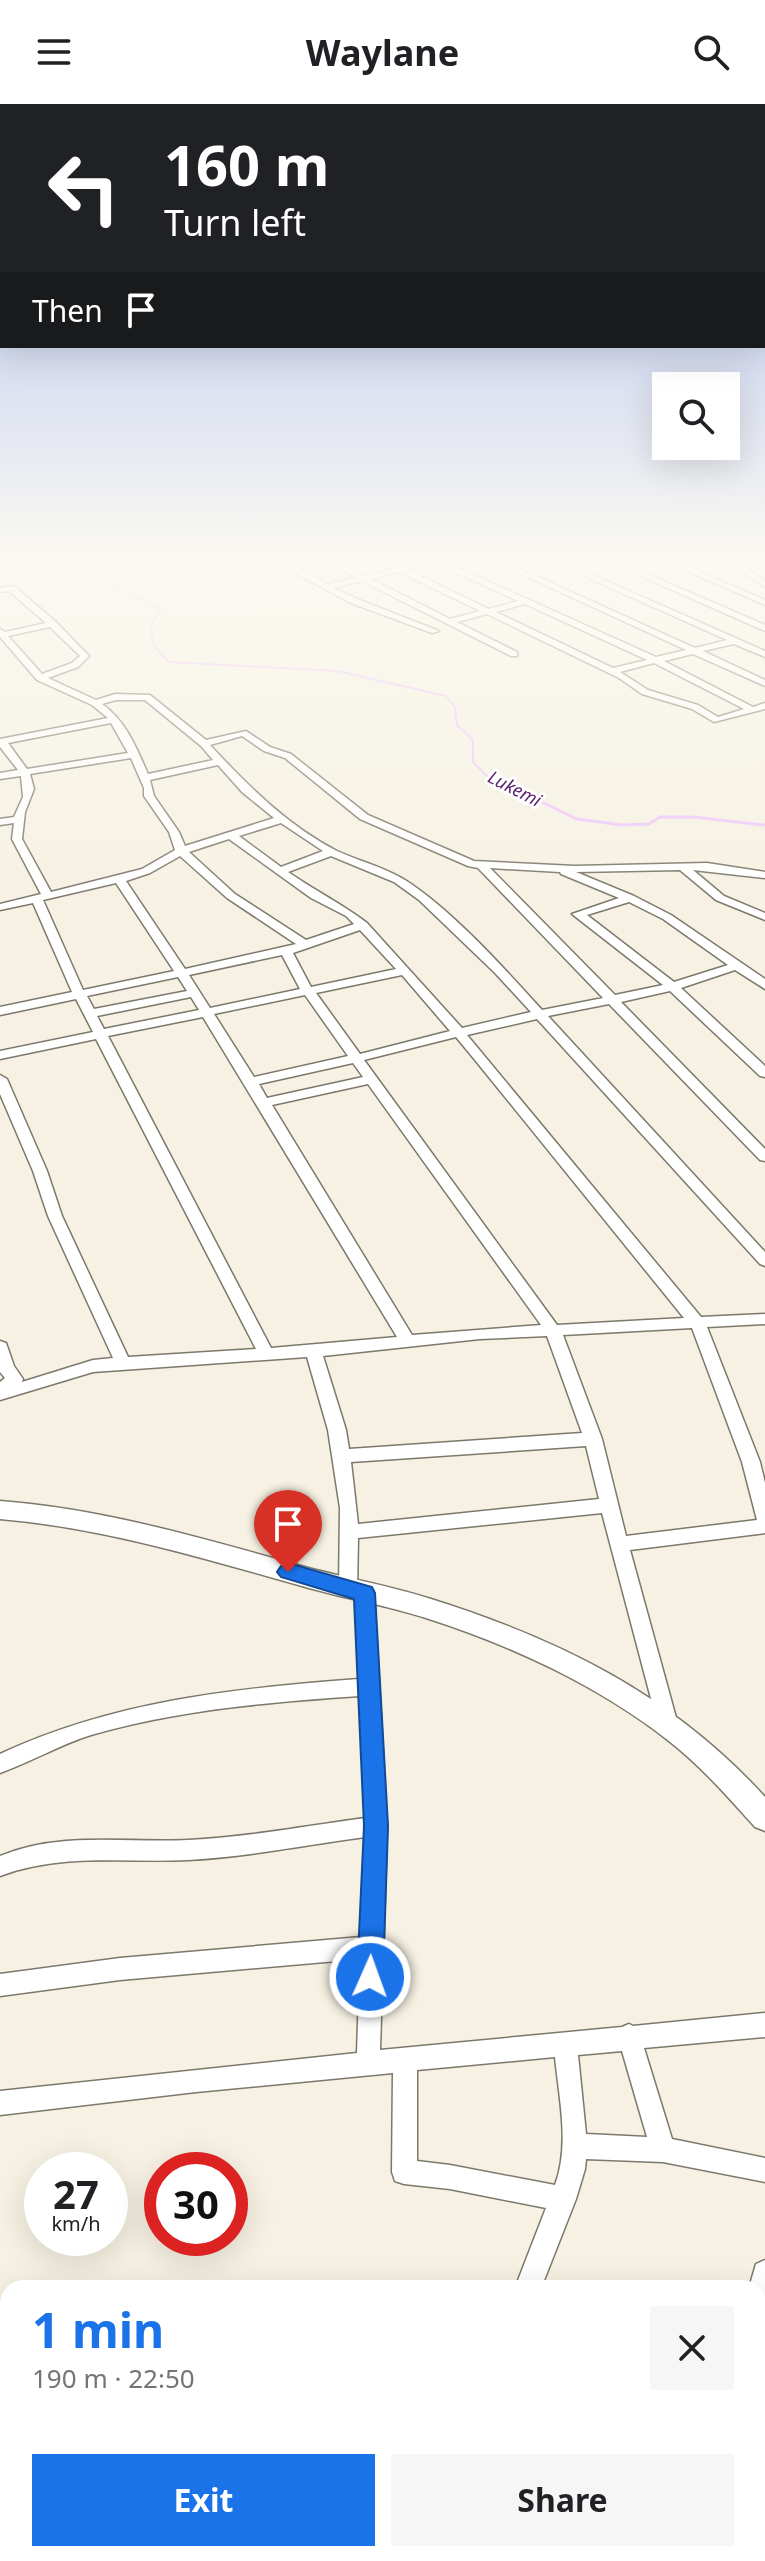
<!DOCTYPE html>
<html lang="en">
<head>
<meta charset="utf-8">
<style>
	:root { --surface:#fff; --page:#f6f6f6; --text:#202124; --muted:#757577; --accent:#1a73e8 }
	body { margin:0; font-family:"Noto Sans",sans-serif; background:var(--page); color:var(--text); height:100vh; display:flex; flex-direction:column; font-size:30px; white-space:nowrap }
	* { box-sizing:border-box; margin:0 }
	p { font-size:26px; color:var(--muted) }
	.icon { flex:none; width:44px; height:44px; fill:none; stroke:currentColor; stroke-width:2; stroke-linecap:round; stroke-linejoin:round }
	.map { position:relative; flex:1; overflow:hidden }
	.sheet { position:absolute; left:0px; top:2176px; width:766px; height:282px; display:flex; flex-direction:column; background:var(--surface); border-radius:24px 24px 0 0; box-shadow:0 8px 32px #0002 }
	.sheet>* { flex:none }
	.hud { position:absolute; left:0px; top:0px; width:766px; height:244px; box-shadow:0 8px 32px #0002; background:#202124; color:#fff; overflow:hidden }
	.fabs { position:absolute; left:652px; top:268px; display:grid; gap:16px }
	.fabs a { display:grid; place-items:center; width:88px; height:88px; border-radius:0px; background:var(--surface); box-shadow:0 8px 32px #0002; font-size:40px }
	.speed { position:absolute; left:24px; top:2048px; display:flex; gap:16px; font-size:40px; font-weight:700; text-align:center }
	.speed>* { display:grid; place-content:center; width:104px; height:104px; border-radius:50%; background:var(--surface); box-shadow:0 8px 32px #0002; line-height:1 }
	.speed small { font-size:20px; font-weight:400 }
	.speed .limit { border:12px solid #d22; background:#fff; color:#111 }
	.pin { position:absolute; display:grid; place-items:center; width:68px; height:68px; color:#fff; margin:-82px -34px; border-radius:50% 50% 50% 0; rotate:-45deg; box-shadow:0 0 8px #0007 }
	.pin .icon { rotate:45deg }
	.me { position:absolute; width:88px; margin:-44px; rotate:2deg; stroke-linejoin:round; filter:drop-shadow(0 0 6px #0008) }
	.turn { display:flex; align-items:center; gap:28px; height:168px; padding:0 32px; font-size:36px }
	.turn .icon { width:104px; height:104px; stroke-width:2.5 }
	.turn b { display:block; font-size:56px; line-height:68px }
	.then { display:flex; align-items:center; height:76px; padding:0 32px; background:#0003; gap:16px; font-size:30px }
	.round { display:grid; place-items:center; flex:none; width:84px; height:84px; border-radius:0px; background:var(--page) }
	.head { display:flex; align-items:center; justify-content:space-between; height:136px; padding:0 32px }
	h1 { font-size:48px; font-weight:700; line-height:60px; color:var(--accent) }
	.cta { display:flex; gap:16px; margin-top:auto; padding:16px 32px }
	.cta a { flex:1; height:92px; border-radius:0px; background:var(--accent); color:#fff; font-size:32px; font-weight:700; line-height:92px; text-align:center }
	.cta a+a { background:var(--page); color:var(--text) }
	header { display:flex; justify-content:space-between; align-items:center; height:104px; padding:0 32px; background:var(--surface); font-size:36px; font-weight:700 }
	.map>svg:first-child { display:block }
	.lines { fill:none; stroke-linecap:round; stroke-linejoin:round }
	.stream-far1 { stroke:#eec6fb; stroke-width:2 }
	.stream { stroke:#eec6fb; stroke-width:3 }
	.street-casing { stroke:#7c786b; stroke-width:3 }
	.secondary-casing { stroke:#7c786b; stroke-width:3 }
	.street { fill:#fff; fill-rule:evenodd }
	.secondary { fill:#fff; fill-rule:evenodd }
	.route { fill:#1a73e8; stroke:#114b97; stroke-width:2 }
	.labels { text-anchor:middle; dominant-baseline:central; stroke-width:6; stroke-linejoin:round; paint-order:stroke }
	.far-water-label { font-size:18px; font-style:italic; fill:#5e236f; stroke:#fff }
</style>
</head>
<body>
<header><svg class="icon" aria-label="menu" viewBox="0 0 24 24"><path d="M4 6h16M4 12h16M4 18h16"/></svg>Waylane<svg class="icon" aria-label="search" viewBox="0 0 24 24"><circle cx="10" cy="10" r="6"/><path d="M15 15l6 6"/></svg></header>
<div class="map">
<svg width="765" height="2457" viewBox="0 0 765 2457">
	<rect width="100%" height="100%" fill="#f6f1e2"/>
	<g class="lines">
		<path class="stream-far1" d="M45,457L134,491L161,505L150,524L154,542L169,558L337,567L446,592L455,604L457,621L473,636V658L486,671L502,679"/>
		<path class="stream" d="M498,677L577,715L622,721L649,720L660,713H693L765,721"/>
		<g class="street-casing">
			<g id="street">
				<path d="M273,457H283L328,480L356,474L325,457H335L364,472L393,465L379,457C388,457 396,462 404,462C418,461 430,457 443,457L656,553L686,546L493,457H503L695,544L727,536L550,457H561L765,547V553L734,540L703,547L765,576V582L693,550L664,557L753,603L765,599V605L714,618L692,605L642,590L619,574L487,510L457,518L517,548V552H511L362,477L334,484L357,495L439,527L432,529L351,499ZM435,459L518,497L489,505L408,466ZM399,468L480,507L450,515L371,475ZM525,500L647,556L613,564L496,508ZM654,559L744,605L718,613L698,601L648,586L620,568Z"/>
				<path d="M606,457H617L765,521V527Z"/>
				<path d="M664,457H675L765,496V501Z"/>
				<path d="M718,457C736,457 751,466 765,477V483L747,471Z"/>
				<path d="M14,482L56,518L89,552L78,563L48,574L96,596L115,590L150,591L206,636L246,627L270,643L291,650L368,711L474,757L575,762L707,759L765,768V774L693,766L724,792L765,809V816L716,796L680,766L576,768L634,792L671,811L765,875V885L735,866L681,884L765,962V973L760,972L670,887L621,898L765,1045V1057L760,1056L609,900L548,912L765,1148V1162L760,1160L537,915L467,931L701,1213L765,1210V1220L707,1223L760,1358L765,1379V1429L630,1446L678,1621L675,1627L668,1630L661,1627L658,1621L602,1409L358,1434L357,1486L365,1481L372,1484L374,1489L387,1722L380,1946L622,1923L629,1920L633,1922L765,1909V1933L644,1944L672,2035L765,2054V2078L663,2058L586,2055L585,2065L576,2095L541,2184H515L546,2104L450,2085L404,2080L395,2077L392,2068L393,1969L196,1988L0,2011V1987L357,1949L360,1855L120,1876L0,1892V1870L120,1854L361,1833L365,1733C306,1741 247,1753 188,1756C124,1759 61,1749 0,1772V1752C60,1727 126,1739 188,1736C248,1733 306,1722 365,1714L360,1592C269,1598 179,1606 91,1631C59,1641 31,1658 0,1669V1650C114,1597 235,1584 359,1575L356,1489L348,1493L341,1491L339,1486L340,1404L328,1326L307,1253L93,1268L0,1296V1278L5,1274L0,1268V1237L6,1239L14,1262L23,1275L22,1278L93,1256L113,1254L48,1112L33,1067L0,990V971L7,975L47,1067L62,1112L128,1253L256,1245L96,935L0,955V947L93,928L76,895L0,911V903L72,888L33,799L0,806V800L41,790L12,735L14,719L0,721V715L14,713L23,693L21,672L0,675V669L18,666L0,643V635L108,614L92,601L37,576L0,533V525L5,528L46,519L9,487L0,488V484ZM50,523L80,552L72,559L42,570L8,532ZM116,596H145L201,642L213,656L148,670C136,643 126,617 102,600ZM111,619L128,649L27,665L8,639ZM242,632L264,647L285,654L360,715L468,762L478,764L603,894L542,906C504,864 452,806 405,776C384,763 359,757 337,747C288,722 247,681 210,641ZM131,654L144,684V692L169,728L175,746L142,765L51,788L22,735L25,708L34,685L30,670ZM218,661L242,688L274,714L185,742L179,728L154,692L150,676ZM281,719L323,747L281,763L239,732ZM229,735L311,794L346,812L354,820L306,836L235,790L189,748ZM180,752L227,794L296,840L185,865L126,777L150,769ZM331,752L394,778L419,796L495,869L531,908L462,924L367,819C342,800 314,786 288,768ZM490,764L560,768L561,770L619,794L572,810L663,881L615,891ZM116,779L174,867L83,886L43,796ZM629,798L663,815L728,861L674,878L587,811ZM360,826L396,865L311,883L293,849ZM282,851L300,885L210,904L189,871ZM402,871L450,927L360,950L316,889ZM178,873L187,887L94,905L87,892ZM305,891L348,952L254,973L214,910ZM191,893L199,906L104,925L97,912ZM203,913L397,1233L271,1244L108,932ZM456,933L475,956L684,1214L557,1221L364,956ZM353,959L363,973L267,994L259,980ZM368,980L541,1221L412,1231L272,1001ZM692,1224L742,1358L757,1416L626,1432L602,1335L563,1231ZM547,1232L582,1329L349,1345L346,1326L323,1252L480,1235ZM586,1342L599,1395L358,1420L351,1358ZM622,1947L647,2033L586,2030L578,1951ZM555,1953C559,1994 570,2041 555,2081L450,2061L417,2057V1966Z"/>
				<path d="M765,2156V2211L758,2214V2184H749L756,2160Z"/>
				<path d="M8,2319V2347L0,2348V2320Z"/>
				<path d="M371,2450H399V2457H369Z"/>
				<path d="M632,2450H697L700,2457H634Z"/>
			</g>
		</g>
		<g class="secondary-casing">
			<path id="secondary" d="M0,1397C104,1405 201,1434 301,1462C344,1474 388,1481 431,1495C561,1536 672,1591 765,1693V1727L755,1723C728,1693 701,1662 669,1637C599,1582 511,1541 426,1514C385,1501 343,1494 302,1482C202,1454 105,1424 0,1415Z"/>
		</g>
		<use href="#street" class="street"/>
		<use href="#secondary" class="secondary"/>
	</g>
	<linearGradient id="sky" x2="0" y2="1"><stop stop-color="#aabbf0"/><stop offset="0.57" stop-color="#fbf9f2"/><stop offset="1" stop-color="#fbf9f2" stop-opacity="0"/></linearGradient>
	<rect width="765" height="801" fill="url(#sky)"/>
	<path class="route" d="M288,1459L372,1483L375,1489L388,1722L383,1873L379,1882L370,1885L361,1882L357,1873L364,1722L354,1495L281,1473L277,1468L281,1462Z"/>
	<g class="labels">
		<g class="far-water-label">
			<text transform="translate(515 684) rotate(27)">Lukemi</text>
		</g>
	</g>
</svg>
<div class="fabs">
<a><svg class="icon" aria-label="search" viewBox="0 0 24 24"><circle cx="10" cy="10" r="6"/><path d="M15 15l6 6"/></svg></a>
</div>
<div class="speed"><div>27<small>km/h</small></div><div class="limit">30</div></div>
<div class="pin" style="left:288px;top:1468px;background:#d93025"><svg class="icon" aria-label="arrive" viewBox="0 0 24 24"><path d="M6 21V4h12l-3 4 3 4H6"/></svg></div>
<svg class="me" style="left:370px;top:1873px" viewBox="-20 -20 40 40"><circle r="17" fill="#1a73e8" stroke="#fff" stroke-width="3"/><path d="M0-11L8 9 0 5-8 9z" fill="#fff"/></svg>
<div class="hud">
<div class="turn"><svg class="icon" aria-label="left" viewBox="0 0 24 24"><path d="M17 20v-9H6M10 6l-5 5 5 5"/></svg><div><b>160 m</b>Turn left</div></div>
<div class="then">Then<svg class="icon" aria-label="arrive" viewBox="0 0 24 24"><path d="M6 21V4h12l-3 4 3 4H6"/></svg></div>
</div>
<section class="sheet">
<div class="head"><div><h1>1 min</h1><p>190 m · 22:50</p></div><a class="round"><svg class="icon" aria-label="close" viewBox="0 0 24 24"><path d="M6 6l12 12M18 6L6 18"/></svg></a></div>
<div class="cta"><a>Exit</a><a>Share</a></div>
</section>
</div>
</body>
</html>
